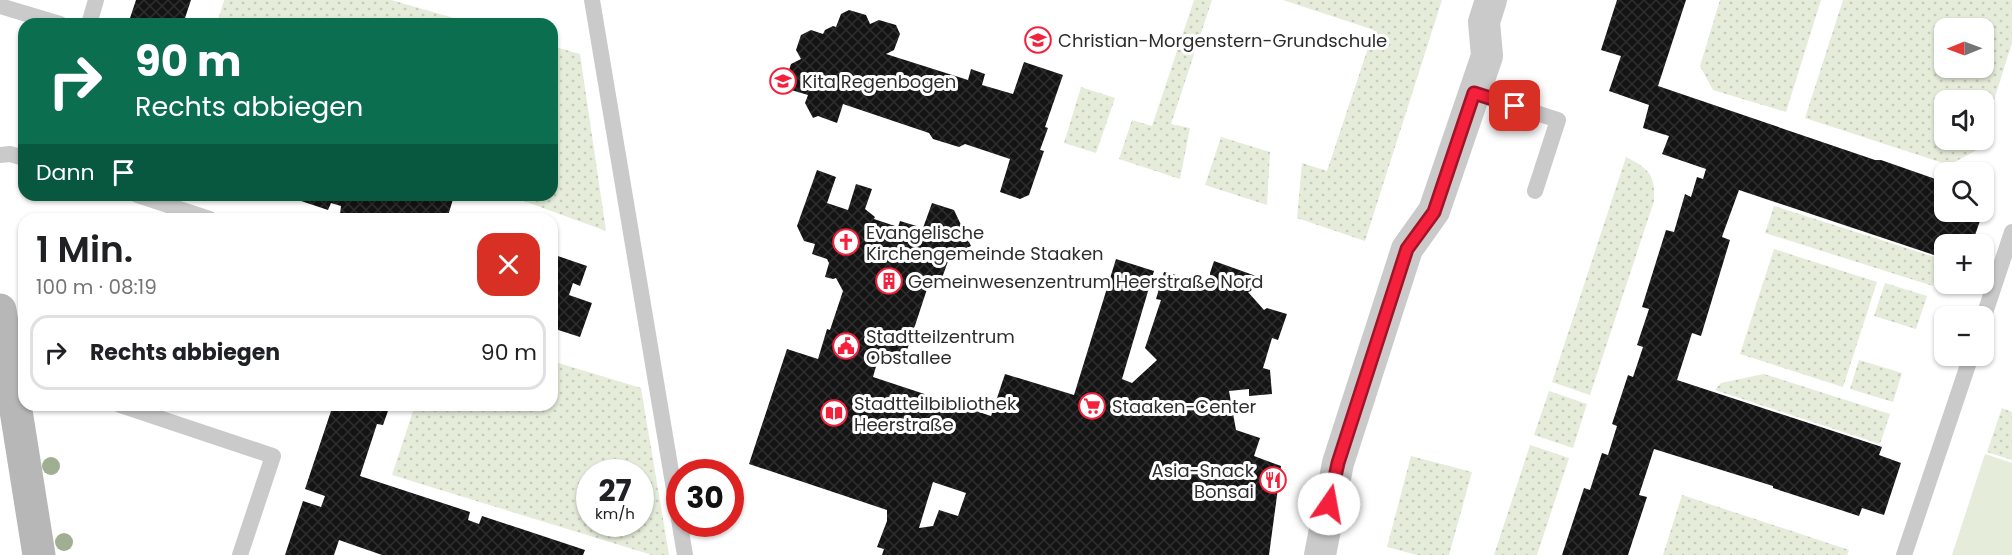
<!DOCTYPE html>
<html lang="de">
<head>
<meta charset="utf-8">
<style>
	:root { --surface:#fff; --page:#f6f6f6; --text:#202124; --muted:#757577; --line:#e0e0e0 }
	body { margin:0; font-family:Poppins,sans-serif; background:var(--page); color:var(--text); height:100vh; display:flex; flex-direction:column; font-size:22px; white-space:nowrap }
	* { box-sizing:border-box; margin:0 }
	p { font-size:20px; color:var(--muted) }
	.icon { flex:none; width:33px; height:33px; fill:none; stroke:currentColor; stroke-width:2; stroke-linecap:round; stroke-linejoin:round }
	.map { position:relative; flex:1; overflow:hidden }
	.panel { position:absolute; left:18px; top:213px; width:540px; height:198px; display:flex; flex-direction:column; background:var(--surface); border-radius:18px; box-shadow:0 2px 4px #0004 }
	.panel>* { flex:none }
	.banner { position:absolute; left:18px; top:18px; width:540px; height:183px; border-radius:18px; box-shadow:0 2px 4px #0004; background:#0b6e4f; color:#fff; overflow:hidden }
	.needle { width:39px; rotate:269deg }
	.fabs { position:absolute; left:1934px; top:18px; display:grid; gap:12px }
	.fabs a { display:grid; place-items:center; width:60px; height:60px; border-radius:12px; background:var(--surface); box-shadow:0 2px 4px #0004; font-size:30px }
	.speed { position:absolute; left:576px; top:459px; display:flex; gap:12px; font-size:30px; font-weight:700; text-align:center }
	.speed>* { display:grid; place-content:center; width:78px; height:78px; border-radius:50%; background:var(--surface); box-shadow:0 2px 4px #0004; line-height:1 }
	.speed small { font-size:15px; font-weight:400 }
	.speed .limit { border:9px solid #d22; background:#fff; color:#111 }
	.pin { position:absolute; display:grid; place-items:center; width:51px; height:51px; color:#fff; margin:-26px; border-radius:12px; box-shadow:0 3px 9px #0006 }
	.me { position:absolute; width:66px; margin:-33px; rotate:12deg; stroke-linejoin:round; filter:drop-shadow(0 0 4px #0008) }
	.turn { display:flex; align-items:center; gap:21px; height:126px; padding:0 18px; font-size:27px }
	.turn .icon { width:78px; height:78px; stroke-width:2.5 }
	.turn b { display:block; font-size:42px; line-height:51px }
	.then { display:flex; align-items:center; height:57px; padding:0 18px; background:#0003; gap:12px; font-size:22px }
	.round { display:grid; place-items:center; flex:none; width:63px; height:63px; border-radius:18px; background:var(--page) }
	.summary { display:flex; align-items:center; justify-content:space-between; height:102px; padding:0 18px }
	h1 { font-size:36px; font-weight:600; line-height:45px }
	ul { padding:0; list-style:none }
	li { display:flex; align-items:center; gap:18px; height:75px; margin:0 12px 9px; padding:0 6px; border:3px solid var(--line); border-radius:18px }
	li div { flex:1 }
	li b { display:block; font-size:22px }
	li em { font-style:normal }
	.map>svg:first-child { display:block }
	.grass { fill:url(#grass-dots); fill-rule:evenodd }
	.garden { fill:#e5ecda }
	.building { fill:url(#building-cross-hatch); fill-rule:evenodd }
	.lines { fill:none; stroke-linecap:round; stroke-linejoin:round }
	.lane { stroke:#cacaca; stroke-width:16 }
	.street { stroke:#cacaca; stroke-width:32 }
	.secondary { stroke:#b7b7b7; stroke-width:33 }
	.tree { fill:#a0af91 }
	.route-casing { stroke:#9f1527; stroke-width:15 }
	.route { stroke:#f4203c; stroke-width:10 }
	.labels { text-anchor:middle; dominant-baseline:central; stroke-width:6; stroke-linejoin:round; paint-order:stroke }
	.poi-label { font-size:18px; fill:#2d2d2d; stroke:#fff; text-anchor:start }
</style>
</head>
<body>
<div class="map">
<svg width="2012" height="555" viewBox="0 0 2012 555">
	<defs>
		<pattern id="grass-dots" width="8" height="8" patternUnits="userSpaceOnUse" patternTransform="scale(1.5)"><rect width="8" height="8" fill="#e5ecda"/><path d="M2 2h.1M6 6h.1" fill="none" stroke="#c5cbbb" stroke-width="1.8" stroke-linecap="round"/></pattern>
		<pattern id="building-cross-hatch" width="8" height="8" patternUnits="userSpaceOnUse" patternTransform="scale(1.5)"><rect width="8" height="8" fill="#141414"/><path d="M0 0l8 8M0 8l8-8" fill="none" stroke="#2e2e2e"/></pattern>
	</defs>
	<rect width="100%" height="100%" fill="#fff"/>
	<g class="grass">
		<path d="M224,0H391L475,24H217Z"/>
		<path d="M1194,0H1212L1171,124L1190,128L1180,179L1119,159L1132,120L1152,126Z"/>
		<path d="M1283,0H1442L1365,241L1297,218L1302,163L1327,171L1374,30Z"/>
		<path d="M1720,0H1821L1786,112L1713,90L1700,66Z"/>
		<path d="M1843,0H2012V43L1983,135V100H1944V140H1982L1979,149L1949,165L1805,118ZM1944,28H1983V68H1944Z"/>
		<path d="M552,46L580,54L606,231L507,195H552Z"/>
		<path d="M1081,87L1115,98L1096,153L1064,143Z"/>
		<path d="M1221,137L1270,152L1267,205L1205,185Z"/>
		<path d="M1626,157C1649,169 1655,174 1654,201L1590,395L1552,382Z"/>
		<path d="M1774,206L1941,259L1933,286L1765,233Z"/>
		<path d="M1774,249L1877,282L1843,387L1740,354Z"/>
		<path d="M1885,283L1927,296L1916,329L1874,316Z"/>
		<path d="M1859,360L1902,373L1893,402L1850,389Z"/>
		<path d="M552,361L641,388L669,555H652L392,475L415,405H552ZM640,472V524H590V472Z"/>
		<path d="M1764,374L1890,414L1880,444L1715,390L1721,383Z"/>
		<path d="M1549,391L1587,404L1573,448L1534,435Z"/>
		<path d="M2002,408L2012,412V460L1987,452Z"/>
		<path d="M1530,445L1569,458L1537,555H1494Z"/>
		<path d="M1411,456L1472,472L1449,555H1417L1387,547Z"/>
		<path d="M1682,495L1849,550L1847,555H1663Z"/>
	</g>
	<path class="garden" d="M1985,454L2012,463V555H1952Z"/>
	<g class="building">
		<path d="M136,0H191L185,18L191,20L190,24H128Z"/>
		<path d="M1617,0H1686L1658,86L1875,160H1881L1944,182V212H1983L1972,244H1944L1943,258L1739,190L1724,231L1722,237L1730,240L1701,336L1692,333L1677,380L1882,447L1879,455L1901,463L1884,515L1862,508L1859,516L1773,488V486L1654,449L1639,495L1647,497L1628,555H1562L1584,488L1590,490L1602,453L1608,455L1617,426L1612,424L1628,375L1633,377L1643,347L1637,345L1649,309L1642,307L1666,230L1674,232L1685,194L1691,197L1697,177L1703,179L1706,169L1662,154L1669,136L1643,128L1649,105L1609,91L1621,56L1601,50Z"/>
		<path d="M849,10L866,15L870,24L879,20L896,25L900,34L894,50L886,54L968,80L971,69L985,74L982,85L1013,94L1024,62L1063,75L1045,127L1048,128L1040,150L1044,151L1029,195L1020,199L1000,192L1010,159L965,144L959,147L933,139L929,133L843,104L837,123L818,116L813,118L805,103L808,95L791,90L786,79L791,64L801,59L796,50L801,35L811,30L823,34L825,30L833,26L836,27L841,14Z"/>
		<path d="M817,170L836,177L827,203L848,210L856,184L872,189L865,209L875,217L874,219L898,227L900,221L923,228L932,203L954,210L971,246L950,256L939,286L929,283L905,356L881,349L873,377L991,416L1005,374L1074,395L1116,259L1154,271L1122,379L1132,383L1157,360L1145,348L1161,300L1156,299L1164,272L1184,277L1186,281L1210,277V273L1214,261L1256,276L1251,291L1248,292L1264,310L1267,308L1287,314L1278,340L1272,338L1263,368L1270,370L1272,394L1249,396V389L1229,391L1236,430L1260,438L1254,456L1281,466L1269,555H882L884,549L877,547L887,521V510L749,464L787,349L818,359L827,329L830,330L843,291L836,278L833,279L825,277L829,263L827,259L812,254L815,244L804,241L797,226ZM933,482L966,493L958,516L939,510L933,526L919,528Z"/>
		<path d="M283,195H451L454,196L447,219H355L340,214L341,206L331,203L328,210Z"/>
		<path d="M552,254L587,266L580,286L573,283L569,295L592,303L580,337L552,328Z"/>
		<path d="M333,405H383L382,409L388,411L383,425L377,424L360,476L470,512L468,520L479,524L482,516L585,550L583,555H382L339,540L334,555H285L303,501L321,507L325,496L305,489Z"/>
	</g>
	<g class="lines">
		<g class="lane">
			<path d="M592,0L685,555"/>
			<path d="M0,6L60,24"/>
			<path d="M89,24L96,0"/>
			<path d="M1474,93L1558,120L1535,191"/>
			<path d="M0,155L10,154L24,158"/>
			<path d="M137,195L210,219"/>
			<path d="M1983,319L2012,232"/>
			<path d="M120,405L273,456L240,555"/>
			<path d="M1904,555L1971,356"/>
		</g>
		<path class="street" d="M1320,555L1338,463L1407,249L1434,211L1487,56L1484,22L1491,0"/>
		<path class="secondary" d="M0,310L39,555"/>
	</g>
	<g class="tree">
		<circle cx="51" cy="466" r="9"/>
		<circle cx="64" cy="542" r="9"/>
	</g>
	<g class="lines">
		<g class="route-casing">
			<path id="route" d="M1329,504L1338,463L1407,249L1434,212L1474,93L1515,106"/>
		</g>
		<use href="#route" class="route"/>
	</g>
	<defs>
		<g id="school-ring" transform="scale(1.35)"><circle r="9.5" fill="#fff" stroke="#f4203c" stroke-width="1.5"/><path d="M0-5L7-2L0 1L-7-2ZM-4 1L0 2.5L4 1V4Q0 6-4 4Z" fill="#f4203c"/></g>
		<g id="church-ring" transform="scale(1.35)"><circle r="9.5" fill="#fff" stroke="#f4203c" stroke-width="1.5"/><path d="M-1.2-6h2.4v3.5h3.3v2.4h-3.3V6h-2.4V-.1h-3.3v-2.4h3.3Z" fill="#f4203c"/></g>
		<g id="building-ring" transform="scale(1.35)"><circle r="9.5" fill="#fff" stroke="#f4203c" stroke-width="1.5"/><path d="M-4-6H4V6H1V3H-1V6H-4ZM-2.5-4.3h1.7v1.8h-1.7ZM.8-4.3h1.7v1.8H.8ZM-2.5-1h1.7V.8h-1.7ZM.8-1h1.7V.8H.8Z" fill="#f4203c"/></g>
		<g id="civic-ring" transform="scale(1.35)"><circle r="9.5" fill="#fff" stroke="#f4203c" stroke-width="1.5"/><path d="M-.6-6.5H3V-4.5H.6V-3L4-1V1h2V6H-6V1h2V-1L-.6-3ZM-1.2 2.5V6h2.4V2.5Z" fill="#f4203c"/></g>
		<g id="supermarket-ring" transform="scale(1.35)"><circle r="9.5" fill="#fff" stroke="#f4203c" stroke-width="1.5"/><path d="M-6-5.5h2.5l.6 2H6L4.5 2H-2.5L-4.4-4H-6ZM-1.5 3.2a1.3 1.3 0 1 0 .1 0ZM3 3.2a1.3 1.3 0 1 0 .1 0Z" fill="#f4203c"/></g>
		<g id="library-ring" transform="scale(1.35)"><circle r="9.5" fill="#fff" stroke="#f4203c" stroke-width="1.5"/><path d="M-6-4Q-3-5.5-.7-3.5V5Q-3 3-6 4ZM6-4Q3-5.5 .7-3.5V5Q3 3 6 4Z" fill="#f4203c"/></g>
		<g id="restaurant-ring" transform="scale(1.35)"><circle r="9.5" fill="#fff" stroke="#f4203c" stroke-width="1.5"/><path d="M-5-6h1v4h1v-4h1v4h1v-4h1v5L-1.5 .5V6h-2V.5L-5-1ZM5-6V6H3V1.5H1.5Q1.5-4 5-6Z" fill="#f4203c"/></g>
	</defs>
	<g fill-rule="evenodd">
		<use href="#school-ring" x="1038" y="40"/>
		<use href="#school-ring" x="783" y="81"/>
		<use href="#church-ring" x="846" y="242"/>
		<use href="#building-ring" x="889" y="281"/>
		<use href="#civic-ring" x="846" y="346"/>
		<use href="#supermarket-ring" x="1092" y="406"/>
		<use href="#library-ring" x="834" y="413"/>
		<use href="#restaurant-ring" x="1273" y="480"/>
	</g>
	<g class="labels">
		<g class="poi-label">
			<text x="1058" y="40">Christian-Morgenstern-Grundschule</text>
			<text x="802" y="81">Kita Regenbogen</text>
			<text x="866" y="232">Evangelische<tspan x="866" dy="21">Kirchengemeinde Staaken</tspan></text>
			<text x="908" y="281">Gemeinwesenzentrum Heerstraße Nord</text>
			<text x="866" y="336">Stadtteilzentrum<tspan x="866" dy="21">Obstallee</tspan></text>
			<text x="854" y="403">Stadtteilbibliothek<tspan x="854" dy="21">Heerstraße</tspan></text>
			<text x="1112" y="406">Staaken-Center</text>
			<text x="1254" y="470" text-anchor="end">Asia-Snack<tspan x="1254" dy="21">Bonsai</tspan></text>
		</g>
	</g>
</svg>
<div class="fabs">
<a><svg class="needle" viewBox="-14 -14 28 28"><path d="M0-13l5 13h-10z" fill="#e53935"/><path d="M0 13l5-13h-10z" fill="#757577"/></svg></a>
<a><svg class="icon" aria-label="sound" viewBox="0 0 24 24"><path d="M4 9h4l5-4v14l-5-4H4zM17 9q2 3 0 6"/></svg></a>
<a><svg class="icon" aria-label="search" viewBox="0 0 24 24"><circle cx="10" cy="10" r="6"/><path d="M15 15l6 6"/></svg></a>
<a>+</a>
<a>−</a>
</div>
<div class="speed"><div>27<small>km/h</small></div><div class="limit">30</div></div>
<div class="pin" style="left:1515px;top:106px;background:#d93025"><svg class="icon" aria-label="arrive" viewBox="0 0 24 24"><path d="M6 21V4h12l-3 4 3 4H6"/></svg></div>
<svg class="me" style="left:1329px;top:504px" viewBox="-20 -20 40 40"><circle r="19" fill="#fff"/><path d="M0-13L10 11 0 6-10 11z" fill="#f4203c"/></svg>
<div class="banner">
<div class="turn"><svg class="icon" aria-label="right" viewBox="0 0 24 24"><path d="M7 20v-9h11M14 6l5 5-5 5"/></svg><div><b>90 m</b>Rechts abbiegen</div></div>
<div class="then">Dann<svg class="icon" aria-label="arrive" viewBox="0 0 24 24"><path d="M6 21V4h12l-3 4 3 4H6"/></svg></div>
</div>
<section class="panel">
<div class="summary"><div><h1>1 Min.</h1><p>100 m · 08:19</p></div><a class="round" style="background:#d93025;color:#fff"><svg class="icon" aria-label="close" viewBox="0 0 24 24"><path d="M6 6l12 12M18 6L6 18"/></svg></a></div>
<ul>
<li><svg class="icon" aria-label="right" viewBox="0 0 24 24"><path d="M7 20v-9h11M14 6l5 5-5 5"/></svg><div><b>Rechts abbiegen</b></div><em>90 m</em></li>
</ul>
</section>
</div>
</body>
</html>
